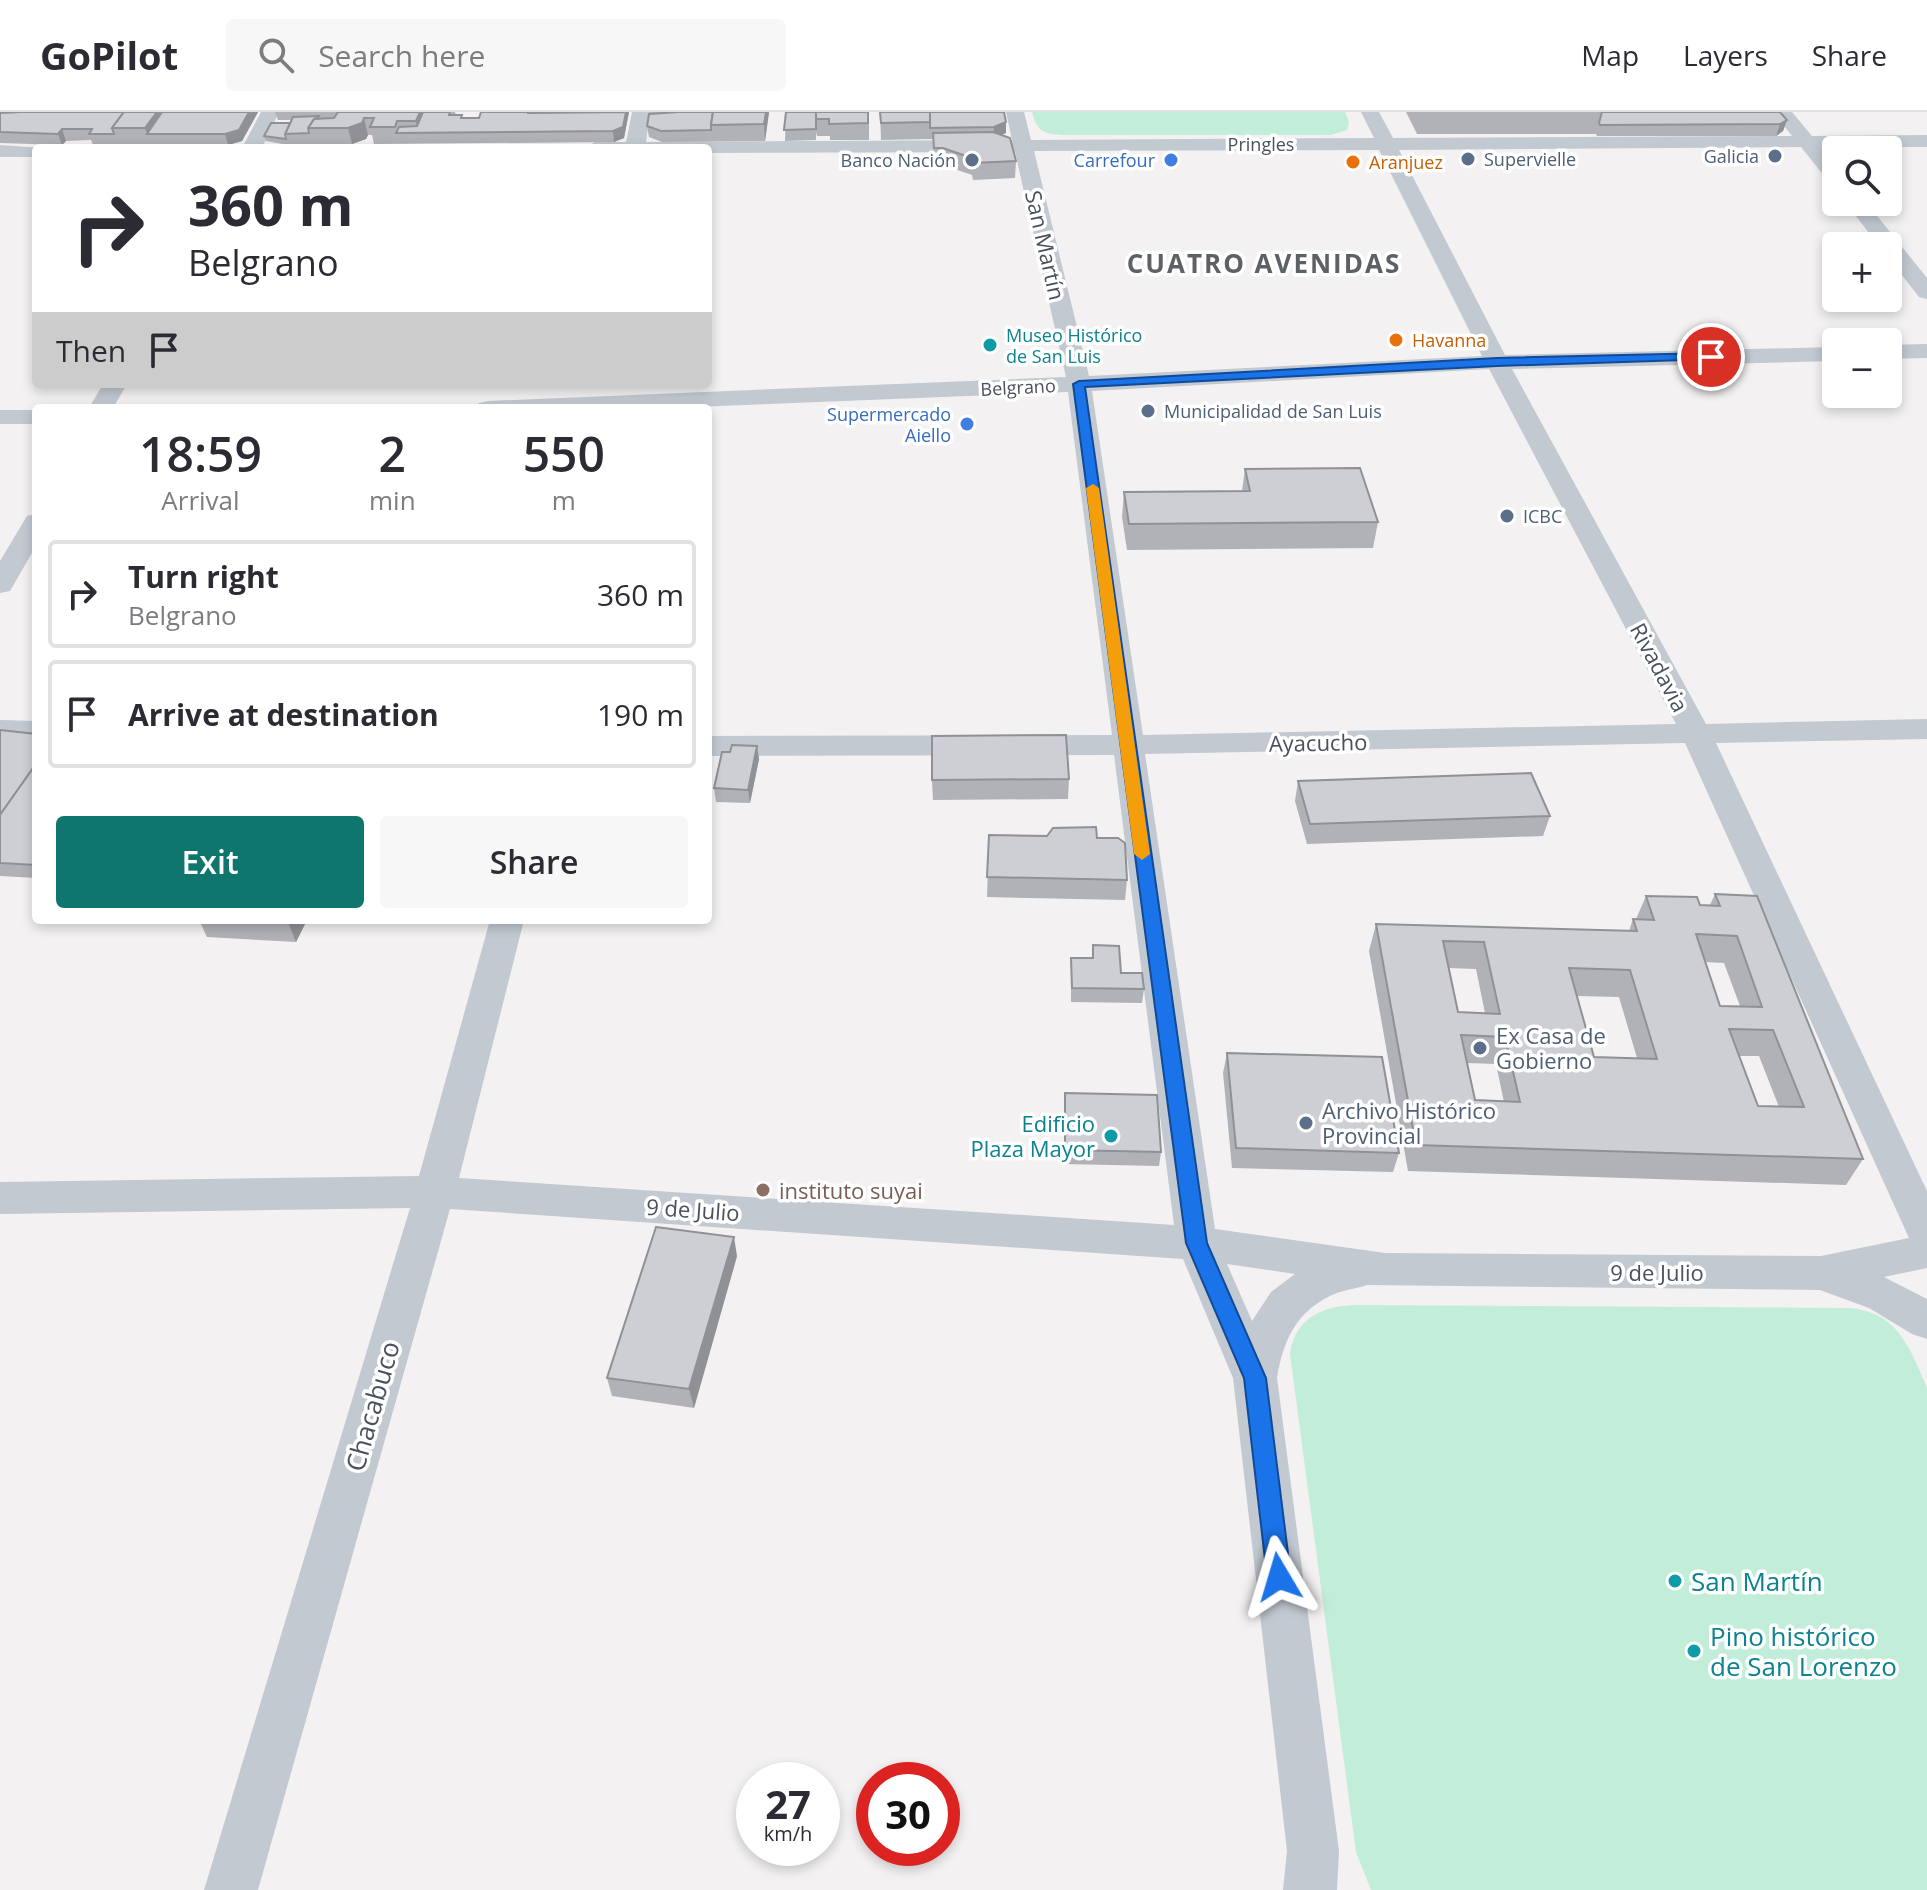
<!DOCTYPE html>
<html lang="en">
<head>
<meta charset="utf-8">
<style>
	:root { --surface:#fff; --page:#f7f7f7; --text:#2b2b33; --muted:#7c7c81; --line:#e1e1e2; --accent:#0f766e }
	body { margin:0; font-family:"Open Sans",sans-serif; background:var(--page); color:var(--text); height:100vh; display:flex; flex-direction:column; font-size:30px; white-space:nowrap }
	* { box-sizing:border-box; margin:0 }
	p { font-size:26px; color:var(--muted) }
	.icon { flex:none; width:44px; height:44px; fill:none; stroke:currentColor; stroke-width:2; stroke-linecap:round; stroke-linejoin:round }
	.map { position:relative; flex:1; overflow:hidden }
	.side { position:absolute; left:32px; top:292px; width:680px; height:520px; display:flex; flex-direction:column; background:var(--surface); border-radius:8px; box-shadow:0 4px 12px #0003 }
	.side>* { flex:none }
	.hud { position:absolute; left:32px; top:32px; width:680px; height:244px; border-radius:8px; box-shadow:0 4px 12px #0003; background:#fff; color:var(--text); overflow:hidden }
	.fabs { position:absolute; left:1822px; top:24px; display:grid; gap:16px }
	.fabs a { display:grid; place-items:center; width:80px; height:80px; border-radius:8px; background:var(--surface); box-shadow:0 4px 12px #0003; font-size:40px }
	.speed { position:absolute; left:736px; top:1650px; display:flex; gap:16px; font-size:40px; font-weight:700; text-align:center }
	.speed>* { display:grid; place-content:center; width:104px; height:104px; border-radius:50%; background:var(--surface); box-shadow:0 4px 12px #0003; line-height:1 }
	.speed small { font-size:20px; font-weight:400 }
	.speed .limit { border:12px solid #d22; background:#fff; color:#111 }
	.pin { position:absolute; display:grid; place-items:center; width:68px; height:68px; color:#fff; margin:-34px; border:4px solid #fff; border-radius:50%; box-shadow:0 2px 8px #0007 }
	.me { position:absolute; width:88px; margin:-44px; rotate:353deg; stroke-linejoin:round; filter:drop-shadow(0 0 6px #0008) }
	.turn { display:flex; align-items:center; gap:28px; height:168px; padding:0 24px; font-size:36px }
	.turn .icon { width:104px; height:104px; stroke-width:2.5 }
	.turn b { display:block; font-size:56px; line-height:68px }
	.then { display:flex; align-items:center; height:76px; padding:0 24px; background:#0003; gap:16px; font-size:30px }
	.eta { display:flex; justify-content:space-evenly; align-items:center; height:136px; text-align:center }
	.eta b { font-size:48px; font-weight:600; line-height:56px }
	.action { display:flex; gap:16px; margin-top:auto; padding:16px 24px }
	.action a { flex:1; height:92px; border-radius:8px; background:var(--accent); color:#fff; font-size:32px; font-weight:600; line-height:92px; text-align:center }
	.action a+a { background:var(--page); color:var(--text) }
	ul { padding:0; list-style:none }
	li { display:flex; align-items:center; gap:24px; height:108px; margin:0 16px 12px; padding:0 8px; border:4px solid var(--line); border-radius:8px }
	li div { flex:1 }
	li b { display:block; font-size:30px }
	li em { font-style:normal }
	header { display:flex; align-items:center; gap:48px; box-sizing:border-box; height:112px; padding:0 40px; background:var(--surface); border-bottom:2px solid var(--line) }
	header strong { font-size:38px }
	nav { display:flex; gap:44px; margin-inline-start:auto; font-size:28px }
	.search { width:560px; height:72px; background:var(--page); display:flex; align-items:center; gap:20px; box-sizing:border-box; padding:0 28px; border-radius:8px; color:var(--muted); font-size:30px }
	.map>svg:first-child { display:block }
	.green { fill:#c2edd8 }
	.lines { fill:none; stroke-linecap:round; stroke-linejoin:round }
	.street { fill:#c2c9d1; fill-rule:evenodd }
	.wall { fill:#b1b2b7; fill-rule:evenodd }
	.shaded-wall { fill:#909195 }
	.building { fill:#cecfd5; stroke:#909195; stroke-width:2; fill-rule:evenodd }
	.route { fill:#1a73e8; stroke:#114b97; stroke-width:2 }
	.slow { fill:#f59e0b }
	.service-dot { fill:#5c6f8a; stroke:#fff; stroke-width:3 }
	.shop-dot { fill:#3f7fe0; stroke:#fff; stroke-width:3 }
	.food-dot { fill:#e8710a; stroke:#fff; stroke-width:3 }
	.culture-dot { fill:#0f9aa8; stroke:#fff; stroke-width:3 }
	.education-dot { fill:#8d6e63; stroke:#fff; stroke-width:3 }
	.labels { text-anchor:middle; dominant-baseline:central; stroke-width:7; stroke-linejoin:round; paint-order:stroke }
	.far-street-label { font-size:18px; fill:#49515d; stroke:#fff }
	.far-service-label { font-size:18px; fill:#4e5e75; stroke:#fff; text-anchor:start }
	.far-shop-label { font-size:18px; fill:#366cbe; stroke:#fff; text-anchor:end }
	.far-food-label { font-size:18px; fill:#c56008; stroke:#fff; text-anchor:start }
	.far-culture-label { font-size:18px; fill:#0d838f; stroke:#fff; text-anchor:start }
	.street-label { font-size:22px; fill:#49515d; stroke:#fff }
	.service-label { font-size:22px; fill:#4e5e75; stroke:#fff; text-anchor:start }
	.culture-label { font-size:22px; fill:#0d838f; stroke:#fff; text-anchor:end }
	.education-label { font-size:22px; fill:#785e54; stroke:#fff; text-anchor:start }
	.far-district-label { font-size:26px; font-weight:bold; letter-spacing:2px; fill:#5d6065; stroke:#fff }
	.near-street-label { font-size:26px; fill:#49515d; stroke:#fff }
	.near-culture-label { font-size:26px; fill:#0d838f; stroke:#fff; text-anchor:start }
</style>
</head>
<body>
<header>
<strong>GoPilot</strong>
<div class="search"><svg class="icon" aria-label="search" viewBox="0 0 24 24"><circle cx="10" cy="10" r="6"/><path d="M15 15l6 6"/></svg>Search here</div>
<nav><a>Map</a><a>Layers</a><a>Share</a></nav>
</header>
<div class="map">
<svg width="1927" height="1778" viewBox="0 0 1927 1778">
	<rect width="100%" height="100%" fill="#f3f1f1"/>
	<g class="green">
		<path d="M1032,0H1345L1349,10L1347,18L1331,23H1063C1043,22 1037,19 1032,0Z"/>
		<path d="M1356,1193L1849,1196C1898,1200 1910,1236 1927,1276V1778H1371L1356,1740L1290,1242C1295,1206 1322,1194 1356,1193Z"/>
	</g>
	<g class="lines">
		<g class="street">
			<path d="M261,0H279L262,36H242Z"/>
			<path d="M632,0H650L646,30L1012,28L1006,0H1024L1031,28L1374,26L1361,0H1379L1393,26L1792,24L1773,0H1792L1812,24L1927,23V35H1821L1836,53V72L1829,70L1801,35L1399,38L1505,243L1836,235V249L1512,257L1706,612L1927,607V627L1716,631L1927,1079V1156L1884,1165L1927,1187V1227L1912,1222L1869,1196L1820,1178L1367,1173C1355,1177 1342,1178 1330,1184C1295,1201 1283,1230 1277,1266L1339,1739L1337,1778H1283L1287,1739L1233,1266L1183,1147L450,1097L258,1778H204L410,1096L0,1102V1070L419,1064L490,808H524L459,1066L1174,1113L1114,643L708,644V624L1112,623L1068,280L668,296H476L479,291L488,289L1066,265L1015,40L708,41V36H585L595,30H626ZM1379,38L1482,244L1089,264L1034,39ZM1489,257L1676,612L1143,623L1092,279ZM1685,631L1909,1126L1821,1144L1385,1141L1215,1117L1145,642ZM1227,1152L1295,1162L1271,1180L1252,1209Z"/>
			<path d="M0,33L44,36H36V45H0Z"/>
			<path d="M1845,90H1866L1927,166V187L1919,185L1888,145V134H1879Z"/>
			<path d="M1927,232V246L1888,247V233Z"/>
			<path d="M103,272H127L113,296H89Z"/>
			<rect x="0" y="298" width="36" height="14"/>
			<path d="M36,402V434L10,479L0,481V449L27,404Z"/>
			<path d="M0,608L36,609V629L0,628Z"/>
		</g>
	</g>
	<g class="wall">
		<path d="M0,0L6,1L258,0L242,29L228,33H93L91,28L66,29L62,33L0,31Z"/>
		<path d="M275,0H455L456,3L463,6L529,1L629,0L624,26L614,30L374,32L372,23H368L366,27L352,32L288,33L266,29L264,24L290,11L292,8H278Z"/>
		<path d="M649,0H769L765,29L662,30L649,25L647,14Z"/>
		<path d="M786,0H869V28H830V24H817L816,20V28L785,29Z"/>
		<path d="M880,0H1004L1006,21L1001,23L1016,49L1015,66L973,68L972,63L943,53H934L933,27L881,28Z"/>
		<path d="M1406,0H1780L1787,8L1783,19L1776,24H1597L1596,22H1417Z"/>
		<path d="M1245,357L1378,410L1373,436L1127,438L1122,405L1124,380L1242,379Z"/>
		<path d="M0,618L36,622V766L0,764Z"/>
		<path d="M757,634L759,647L750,691L716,690L714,676L730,640Z"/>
		<path d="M1069,667L1068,687L933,688L932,668Z"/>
		<path d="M1298,669L1550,704L1543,724L1307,732L1295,689Z"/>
		<path d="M989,723L1097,726L1127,768L1125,788L987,785Z"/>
		<path d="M1715,782L1863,1047L1846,1073L1408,1059L1369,839L1376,812L1629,819L1633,807H1636L1646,784L1700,793H1710ZM1705,850L1724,851L1740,894H1720ZM1449,856L1476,857L1485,901L1458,900ZM1577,884L1619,885L1637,946L1594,945ZM1739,944H1759L1779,995L1758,994ZM1467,951L1496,952L1504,990L1475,988Z"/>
		<path d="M199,808H307L296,830L207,825Z"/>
		<path d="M1093,833L1121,861L1144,877L1142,891L1071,890V846H1092Z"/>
		<path d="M1227,941L1399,1041L1393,1060L1232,1056L1223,961Z"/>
		<path d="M1065,981L1161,1040L1159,1054L1064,1052Z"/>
		<path d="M737,1144L694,1296L612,1284L607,1266Z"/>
	</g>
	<g class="shaded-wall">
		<path d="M157,0H174L147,22L145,16Z"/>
		<path d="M249,0H258L242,29L228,33L225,22Z"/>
		<path d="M420,0H425L418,20L416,9Z"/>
		<path d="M626,0H629L624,26L614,30L613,19Z"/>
		<path d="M766,0H769L765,29L764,12Z"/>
		<path d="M364,6L368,23L366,27L352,32L348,16Z"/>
		<path d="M1787,8L1783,19L1776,24L1780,12Z"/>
		<path d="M1006,10V21L993,26L994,15Z"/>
		<path d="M62,17L66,29L62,33L58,22Z"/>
		<path d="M757,634L759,647L750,691L748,678Z"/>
		<path d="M289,808H307L296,830L288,810Z"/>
		<path d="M734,1125L737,1144L694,1296L689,1277Z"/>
	</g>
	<g class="building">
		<path d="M21,0H124L112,16L114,22H89L92,17H62L58,22L0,20V1Z"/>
		<path d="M124,0H157L145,16H112Z"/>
		<path d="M162,0H249L239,18L225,22H147Z"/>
		<path d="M338,0H420L416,9H397L395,15H370L374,6H364L362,11L348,16H308L314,7L334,6Z"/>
		<path d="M423,0H450L449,3H462L461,6H479L481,0H528V1L626,0L623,15L613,19L396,21L399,15L417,14Z"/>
		<path d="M679,0H713L711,13V18L661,19L647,14L649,2Z"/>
		<path d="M713,0H766L764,12L711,13Z"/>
		<path d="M786,0H816V17L784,18Z"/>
		<path d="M816,0H868V11L829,12V7H816Z"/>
		<path d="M880,0H930V10L881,11Z"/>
		<path d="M930,0H1004L1006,10L994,15L930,16Z"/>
		<path d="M1602,0H1780L1787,8L1780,12L1600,13L1599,11Z"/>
		<path d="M319,4L318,6L314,7L308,16L309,21L285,22L293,5Z"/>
		<path d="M271,11H290L285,22L286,27L264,24Z"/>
		<path d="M993,20L1010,26L1016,49L973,51L972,46L943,36H934L933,21Z"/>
		<path d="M1360,356L1378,410L1129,412L1124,380L1250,379L1245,357Z"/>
		<path d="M0,618L36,622V652L0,703Z"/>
		<path d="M1066,623L1069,667L932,668V624Z"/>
		<path d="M732,633L757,634L748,678L714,676L722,640H730Z"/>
		<path d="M36,652V753L0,751V703Z"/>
		<path d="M1531,661L1550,704L1310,712L1298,669Z"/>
		<path d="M1096,715L1097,726H1118L1125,731L1127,768L987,765L989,723L1047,724L1053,716Z"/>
		<path d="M1715,782L1757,784L1863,1047L1416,1033L1376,812L1637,819L1633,807L1654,808L1646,784L1697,785L1700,793L1720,794ZM1696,822L1737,824L1762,895L1720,894ZM1443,829L1484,830L1500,902L1458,900ZM1569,856L1630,858L1657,947L1594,945ZM1729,917L1773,918L1804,995L1758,994ZM1461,923L1505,925L1520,990L1475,988Z"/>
		<path d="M256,808H289L288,810Z"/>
		<path d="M1093,833L1119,834L1121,861H1142L1144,877L1072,876L1071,846H1093Z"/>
		<path d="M1227,941L1382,945L1399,1041L1236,1036Z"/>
		<path d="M1065,981L1157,983L1161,1040L1065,1038Z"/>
		<path d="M656,1115L734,1125L689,1277L607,1266Z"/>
	</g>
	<path class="route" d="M1711,241L1717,245L1715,247L1497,254L1085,275L1207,1131L1266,1266L1291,1465L1287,1473L1279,1476L1271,1473L1267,1465L1244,1266L1186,1131L1073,272L1079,269L1497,246Z"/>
	<path class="slow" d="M1093,372L1099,376L1150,742L1142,748L1134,742L1086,376Z"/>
	<g class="service-dot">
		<circle cx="1775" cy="44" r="8"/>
		<circle cx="1468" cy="47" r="8"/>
		<circle cx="972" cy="48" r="8"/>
		<circle cx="1148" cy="299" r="8"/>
		<circle cx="1507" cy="404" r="8"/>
		<circle cx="1480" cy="936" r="8"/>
		<circle cx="1306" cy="1011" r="8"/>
	</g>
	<g class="shop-dot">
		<circle cx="1171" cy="48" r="8"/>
		<circle cx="967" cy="312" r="8"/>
	</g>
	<g class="food-dot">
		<circle cx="1353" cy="50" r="8"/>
		<circle cx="1396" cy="228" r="8"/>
	</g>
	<g class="culture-dot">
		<circle cx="990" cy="233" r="8"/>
		<circle cx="1111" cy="1024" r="8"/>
		<circle cx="1675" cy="1469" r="8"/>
		<circle cx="1694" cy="1539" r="8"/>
	</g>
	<circle class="education-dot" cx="763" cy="1078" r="8"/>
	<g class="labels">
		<g class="far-street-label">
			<text x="1261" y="32">Pringles</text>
			<text transform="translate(1018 275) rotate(-3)">Belgrano</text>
		</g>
		<g class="far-service-label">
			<text x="1759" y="44" text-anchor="end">Galicia</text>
			<text x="1484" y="47">Supervielle</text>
			<text x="956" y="48" text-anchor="end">Banco Nación</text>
			<text x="1164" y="299">Municipalidad de San Luis</text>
			<text x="1523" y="404">ICBC</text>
		</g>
		<g class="far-shop-label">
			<text x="1155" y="48">Carrefour</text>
			<text x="951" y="302">Supermercado<tspan x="951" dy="21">Aiello</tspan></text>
		</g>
		<g class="far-food-label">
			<text x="1369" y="50">Aranjuez</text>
			<text x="1412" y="228">Havanna</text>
		</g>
		<g class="far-culture-label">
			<text x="1006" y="223">Museo Histórico<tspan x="1006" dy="21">de San Luis</tspan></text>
		</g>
		<g class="street-label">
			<text transform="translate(1046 133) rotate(77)">San Martín</text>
			<text transform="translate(1660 555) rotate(62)">Rivadavia</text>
			<text transform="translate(1318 630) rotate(-1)">Ayacucho</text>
			<text transform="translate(693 1097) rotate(4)">9 de Julio</text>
			<text x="1657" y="1160">9 de Julio</text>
		</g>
		<g class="service-label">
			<text x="1496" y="923">Ex Casa de<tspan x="1496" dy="25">Gobierno</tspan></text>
			<text x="1322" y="998">Archivo Histórico<tspan x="1322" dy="25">Provincial</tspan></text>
		</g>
		<g class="culture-label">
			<text x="1095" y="1011">Edificio<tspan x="1095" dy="25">Plaza Mayor</tspan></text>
		</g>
		<g class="education-label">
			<text x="779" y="1078">instituto suyai</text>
		</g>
		<g class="far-district-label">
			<text x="1264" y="151">CUATRO AVENIDAS</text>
		</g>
		<g class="near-street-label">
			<text transform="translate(372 1294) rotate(-74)">Chacabuco</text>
		</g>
		<g class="near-culture-label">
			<text x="1691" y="1469">San Martín</text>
			<text x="1710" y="1524">Pino histórico<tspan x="1710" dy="30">de San Lorenzo</tspan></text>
		</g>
	</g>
</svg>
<div class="fabs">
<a><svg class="icon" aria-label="search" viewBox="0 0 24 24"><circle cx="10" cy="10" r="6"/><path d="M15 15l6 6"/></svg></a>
<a>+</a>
<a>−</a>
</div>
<div class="speed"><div>27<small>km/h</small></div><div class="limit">30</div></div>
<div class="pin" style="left:1711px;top:245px;background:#d93025"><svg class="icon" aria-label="arrive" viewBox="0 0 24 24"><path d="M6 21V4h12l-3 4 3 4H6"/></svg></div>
<svg class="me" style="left:1279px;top:1465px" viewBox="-20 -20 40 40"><path d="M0-17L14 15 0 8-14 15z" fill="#1a73e8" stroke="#fff" stroke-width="4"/></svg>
<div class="hud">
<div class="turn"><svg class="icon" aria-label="right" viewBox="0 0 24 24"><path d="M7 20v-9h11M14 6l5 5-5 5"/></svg><div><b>360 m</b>Belgrano</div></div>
<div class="then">Then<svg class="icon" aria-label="arrive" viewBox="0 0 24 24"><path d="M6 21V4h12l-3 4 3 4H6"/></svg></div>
</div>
<section class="side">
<div class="eta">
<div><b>18:59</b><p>Arrival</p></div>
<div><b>2</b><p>min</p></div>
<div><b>550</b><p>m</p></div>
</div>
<ul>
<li><svg class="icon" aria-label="right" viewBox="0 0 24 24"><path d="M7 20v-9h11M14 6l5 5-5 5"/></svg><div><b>Turn right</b><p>Belgrano</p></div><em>360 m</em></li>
<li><svg class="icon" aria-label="arrive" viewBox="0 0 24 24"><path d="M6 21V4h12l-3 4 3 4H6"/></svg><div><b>Arrive at destination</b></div><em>190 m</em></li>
</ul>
<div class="action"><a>Exit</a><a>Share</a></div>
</section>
</div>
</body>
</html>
